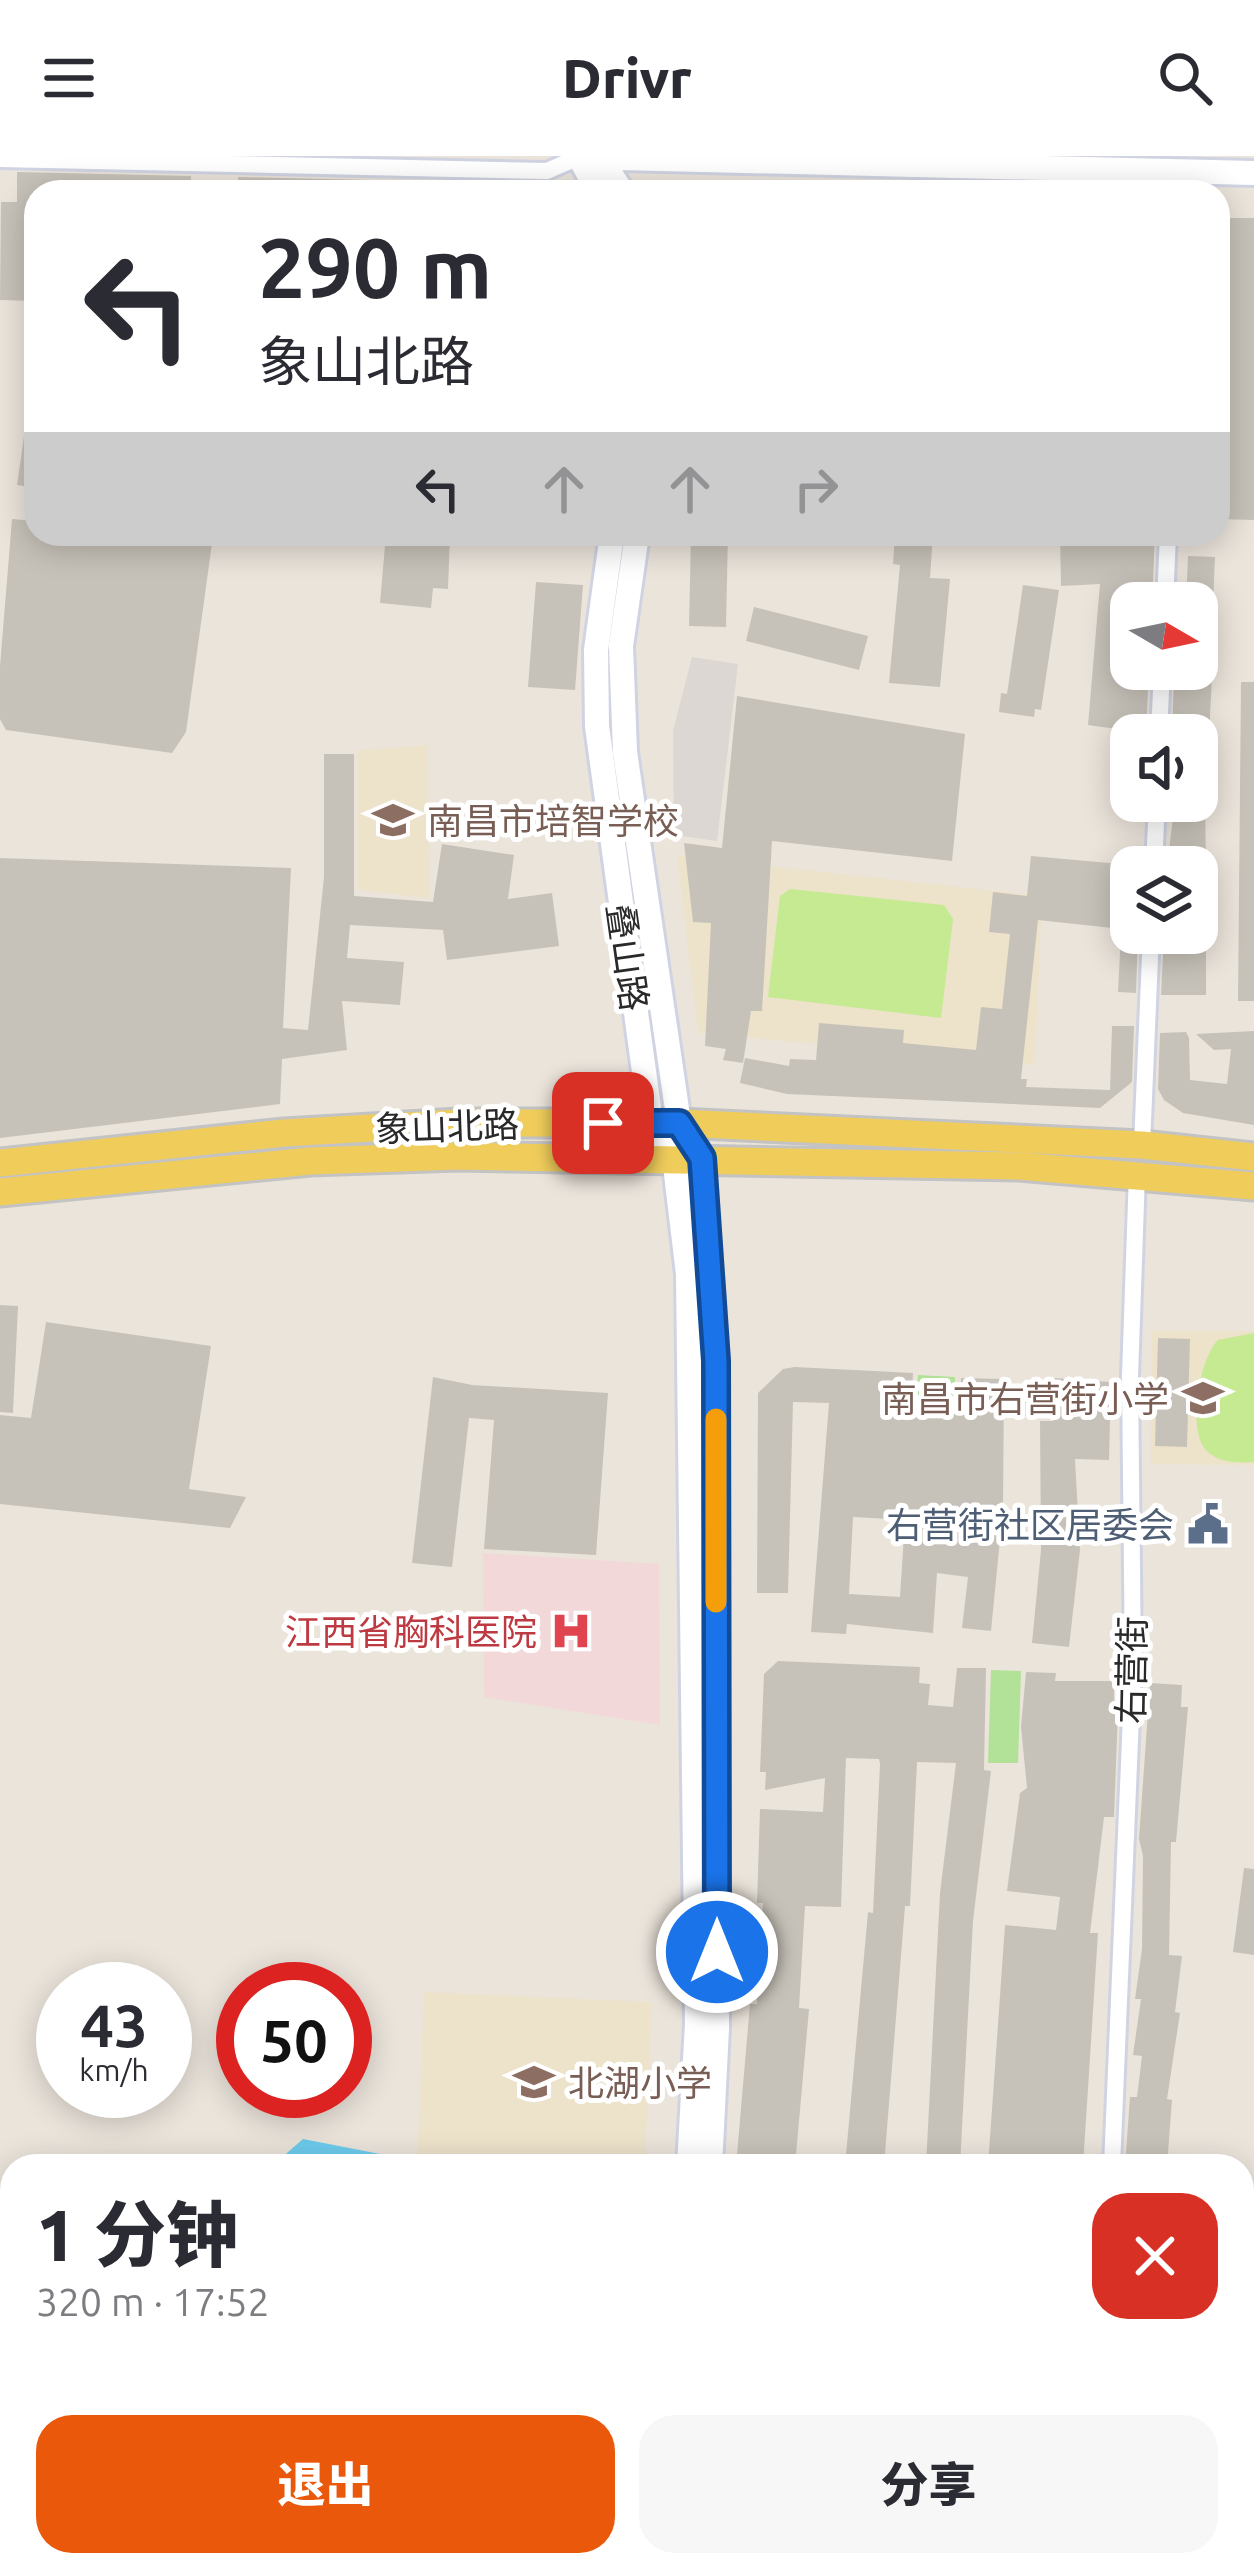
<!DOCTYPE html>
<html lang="zh">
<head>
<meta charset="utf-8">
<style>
	:root { --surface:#fff; --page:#f7f7f7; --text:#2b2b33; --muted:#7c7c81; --accent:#ea580c }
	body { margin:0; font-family:Ubuntu,"Noto Sans SC",sans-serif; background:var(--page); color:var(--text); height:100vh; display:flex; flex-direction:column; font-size:45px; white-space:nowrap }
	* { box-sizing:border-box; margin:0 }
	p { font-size:39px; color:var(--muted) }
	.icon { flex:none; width:66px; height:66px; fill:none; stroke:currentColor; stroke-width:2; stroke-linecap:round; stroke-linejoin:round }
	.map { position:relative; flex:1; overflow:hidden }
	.sheet { position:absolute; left:0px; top:1998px; width:1254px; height:423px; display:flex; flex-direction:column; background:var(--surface); border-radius:36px 36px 0 0; box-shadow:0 6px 30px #0003 }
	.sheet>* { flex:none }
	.guide { position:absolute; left:24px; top:24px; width:1206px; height:366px; border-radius:36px; box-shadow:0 6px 30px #0003; background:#fff; color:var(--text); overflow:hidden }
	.needle { width:78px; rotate:99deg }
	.tools { position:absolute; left:1110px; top:426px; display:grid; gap:24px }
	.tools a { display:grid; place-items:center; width:108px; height:108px; border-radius:24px; background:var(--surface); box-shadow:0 6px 30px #0003; font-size:60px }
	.speed { position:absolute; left:36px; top:1806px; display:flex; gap:24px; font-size:60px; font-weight:700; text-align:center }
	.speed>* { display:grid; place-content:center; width:156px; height:156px; border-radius:50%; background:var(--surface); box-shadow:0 6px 30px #0003; line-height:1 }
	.speed small { font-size:30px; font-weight:400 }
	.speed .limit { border:18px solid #d22; background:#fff; color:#111 }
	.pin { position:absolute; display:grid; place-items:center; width:102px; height:102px; color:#fff; margin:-51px; border-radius:24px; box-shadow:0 6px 18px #0006 }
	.me { position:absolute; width:132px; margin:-66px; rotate:0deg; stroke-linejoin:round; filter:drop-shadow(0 0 9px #0008) }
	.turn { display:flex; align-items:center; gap:42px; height:252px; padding:0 36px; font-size:54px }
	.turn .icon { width:156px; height:156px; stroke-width:2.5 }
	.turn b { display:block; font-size:84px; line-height:102px }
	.lanes { display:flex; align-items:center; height:114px; padding:0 36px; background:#0003; justify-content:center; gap:60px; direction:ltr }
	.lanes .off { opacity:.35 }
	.round { display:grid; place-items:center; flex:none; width:126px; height:126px; border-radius:36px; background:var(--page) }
	.head { display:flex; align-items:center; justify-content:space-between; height:204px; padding:0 36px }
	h1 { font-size:72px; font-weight:800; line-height:90px }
	.cta { display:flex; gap:24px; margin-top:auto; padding:24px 36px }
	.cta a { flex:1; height:138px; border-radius:36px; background:var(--accent); color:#fff; font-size:48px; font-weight:800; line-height:138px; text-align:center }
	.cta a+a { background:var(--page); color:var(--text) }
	header { display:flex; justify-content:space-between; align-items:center; height:156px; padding:0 36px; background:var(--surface); font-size:54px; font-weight:800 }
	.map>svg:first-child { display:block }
	.education { fill:#ede2ca }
	.medical { fill:#f2d8d9 }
	.green { fill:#b1e297 }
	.pitch { fill:#c5ea92 }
	.plaza { fill:#dcd7d2 }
	.water { fill:#6dccee }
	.building { fill:#c7c2b9; fill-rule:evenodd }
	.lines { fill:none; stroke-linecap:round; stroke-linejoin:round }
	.street-casing { stroke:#d0d4e2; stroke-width:22 }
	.secondary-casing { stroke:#d0d4e2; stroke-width:30 }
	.primary-casing { stroke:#c3c3c3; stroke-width:33 }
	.street { stroke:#fff; stroke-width:16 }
	.secondary { stroke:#fff; stroke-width:24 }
	.primary { stroke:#f0cd5b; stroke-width:27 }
	.route-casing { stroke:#114b97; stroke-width:30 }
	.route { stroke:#1a73e8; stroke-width:21 }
	.slow { stroke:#f59e0b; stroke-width:21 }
	.labels { text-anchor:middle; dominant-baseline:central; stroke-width:10; stroke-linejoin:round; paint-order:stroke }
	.education-label { font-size:36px; fill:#785e54; stroke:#fff; text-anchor:start }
	.street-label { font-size:36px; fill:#292929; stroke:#fff }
	.service-label { font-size:36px; fill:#4e5e75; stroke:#fff; text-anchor:end }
	.health-label { font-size:36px; fill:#be3a42; stroke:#fff; text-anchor:end }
</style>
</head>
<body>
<header><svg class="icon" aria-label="menu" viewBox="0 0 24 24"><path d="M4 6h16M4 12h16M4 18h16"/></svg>Drivr<svg class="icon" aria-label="search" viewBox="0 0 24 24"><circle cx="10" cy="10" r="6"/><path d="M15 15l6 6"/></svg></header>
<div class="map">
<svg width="1254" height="2419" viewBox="0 0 1254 2419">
	<rect width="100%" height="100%" fill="#ebe4db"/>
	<g class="education">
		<path d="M428,589L429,742L358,734V594Z"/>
		<path d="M677,700L1042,740L1035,909L698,877Z"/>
		<path d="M1152,1175H1254V1309L1151,1308Z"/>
		<path d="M424,1836L652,1846L645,2010L417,2006Z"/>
	</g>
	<path class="medical" d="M483,1397L659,1408L660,1569L484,1541Z"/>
	<g class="green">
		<path d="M918,1219L955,1221L954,1249L916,1248Z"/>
		<rect x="1022" y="1227" width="29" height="33"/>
		<path d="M991,1514L1021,1515L1018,1607H988Z"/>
	</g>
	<g class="pitch">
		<path d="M790,733L944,749L953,763L941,862L768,841L780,740Z"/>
		<path d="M1254,1177V1306C1239,1307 1219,1307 1207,1295C1187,1276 1199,1203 1218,1184Z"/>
	</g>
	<path class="plaza" d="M692,501L738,508L717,685L674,679L673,575Z"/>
	<g class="water">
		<path d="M303,1983L380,1998L392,2010H272Z"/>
		<path d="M12,2267V2396L0,2397V2275Z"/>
	</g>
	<g class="building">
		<path d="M17,16L191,20V36H36L35,145L0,144L1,46H17Z"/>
		<path d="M238,21L452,26V36H238Z"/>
		<path d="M1218,62H1254V364L1218,363Z"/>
		<path d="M27,260L36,261V332L17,329Z"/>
		<path d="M12,363L36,365V378L213,380L186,576L172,597L6,574L0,563V510Z"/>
		<path d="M386,378H450L448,433L433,432L431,452L380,447Z"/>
		<path d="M691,378H728L726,471L689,470Z"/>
		<path d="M895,378H933L930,422L950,423L940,531L889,527L900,409L893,408Z"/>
		<path d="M1060,378H1155L1152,447H1131V513H1149L1146,577L1088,569L1100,428L1061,430Z"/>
		<path d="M1188,400L1215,401L1210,518H1197V447H1186Z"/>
		<path d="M536,426L583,429L575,534L528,531Z"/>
		<path d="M1023,429L1059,434L1041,554L1035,553L1034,561L999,556L1001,537L1007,538Z"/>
		<path d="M754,451L868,480L859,514L746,485Z"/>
		<path d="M1174,520L1212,521L1209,579H1172Z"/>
		<path d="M1241,526H1254V845H1238Z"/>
		<path d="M737,540L965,578L952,705L772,685L762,855H751L743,907L723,904L726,893L705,890L711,767L693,766L684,687L722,692Z"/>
		<path d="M324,598H354V740L433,746L442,688L514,699L508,743L552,737L559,790L447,804L443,774L350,769L347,802L404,806L400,849L342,845L347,894L282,903L280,948L0,982V702L291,712L283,872L308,874L324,721Z"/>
		<path d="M1175,645H1205L1206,711H1167Z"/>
		<path d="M1031,700L1131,709V774L1038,764L1021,923H1027L1026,931L1110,934L1112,870H1134L1132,926L1100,952L787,938L740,927L745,902L789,910L790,903L816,904L819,867L904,874L903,887L976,894L981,851L1002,853L1010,778L989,776L993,736L1027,740Z"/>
		<path d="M1121,777H1138L1136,837L1118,836Z"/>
		<path d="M1164,777H1206V839H1161Z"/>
		<path d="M1254,875V969L1183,957L1164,944L1158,933L1160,877L1186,876L1189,882L1190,924L1227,928L1231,893L1214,894L1196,878Z"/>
		<path d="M0,1149L18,1150L13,1257L0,1256Z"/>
		<path d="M46,1166L211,1190L189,1333L246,1341L230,1372L0,1348V1259L31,1262Z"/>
		<path d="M1158,1182L1190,1183L1187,1291L1155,1290Z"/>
		<path d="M795,1211L913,1217L911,1255L960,1258L961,1222L1004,1223L1003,1353L991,1475L962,1472L968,1421L937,1417L933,1477L847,1468L846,1478L811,1476L829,1247L793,1246L788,1437H757L758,1237L783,1213ZM853,1361L905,1364L900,1441L849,1438Z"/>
		<path d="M433,1221L472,1229L608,1237L596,1399L484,1393L494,1264L469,1262L452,1411L412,1407Z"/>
		<path d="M1054,1222L1111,1226L1109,1304L1075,1303L1080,1394L1069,1491L1032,1487L1041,1394L1040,1265H1054Z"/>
		<path d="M778,1505L920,1511L919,1527L930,1528L928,1549L953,1551L957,1512H986L984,1614L991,1615L973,1765L960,2010H926L940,1737L956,1607L917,1606L910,1750H905L884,2010H845L868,1756L873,1757L880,1608L879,1603L846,1602L841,1751L805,1750L799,1852L809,1853L795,2010H736L750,1848H757L763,1747H757L760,1653L823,1656L825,1622L765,1634L766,1616H760L764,1518Z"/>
		<path d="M1026,1516L1056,1517L1055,1525H1114V1554L1118,1555L1114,1661H1104L1090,1777H1098L1083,2010H988L1005,1769L1056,1774L1060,1741L1007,1735L1020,1637L1027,1632L1021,1571Z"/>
		<path d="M1150,1527L1182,1529L1181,1551H1188L1176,1686H1171L1169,1799L1182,1800L1175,1856L1180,1857L1167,1943L1172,1944L1167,2010H1125L1130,1941H1137L1142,1900L1133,1899L1141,1843H1135L1142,1793L1143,1700L1139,1683Z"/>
		<path d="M1244,1712L1254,1713V1799L1233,1796Z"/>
	</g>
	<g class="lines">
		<g class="street-casing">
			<g id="street">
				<path d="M0,3L547,15L579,1"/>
				<path d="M1165,447L1168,378"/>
				<path d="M1159,579L1162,513"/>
				<path d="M1154,711L1157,645"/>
				<path d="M1142,989L1151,777"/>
				<path d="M1112,2010L1133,1513L1130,1220L1137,1017"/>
			</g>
		</g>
		<g class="secondary-casing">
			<g id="secondary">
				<path d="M579,0L598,36"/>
				<path d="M599,0L622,36"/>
				<path d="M579,1L1254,17"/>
				<path d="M612,378L596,494L597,570L651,967L674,1001L688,1118L697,1868L689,2010"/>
				<path d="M637,378L621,490L625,596L679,967L702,1002L716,1205L717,1872L710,2010"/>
				<path d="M1242,2297H1254"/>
				<path d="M55,2419L144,2409"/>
				<path d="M670,2419V2409"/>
				<path d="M693,2419V2409"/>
			</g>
		</g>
		<g class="primary-casing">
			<g id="primary">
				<path d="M0,1007L284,977L459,967H679L1142,989L1254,1001"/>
				<path d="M0,1036L310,1005L458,1000L1019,1010L1254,1030"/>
			</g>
		</g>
		<use href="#street" class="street"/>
		<use href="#secondary" class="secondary"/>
		<use href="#primary" class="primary"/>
	</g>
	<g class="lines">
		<g class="route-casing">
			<path id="route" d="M603,967H679L702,1002L716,1205L717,1796"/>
		</g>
		<use href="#route" class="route"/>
		<path class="slow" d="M716,1446V1263"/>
	</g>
	<defs>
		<g id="school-bare" transform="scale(3.24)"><path d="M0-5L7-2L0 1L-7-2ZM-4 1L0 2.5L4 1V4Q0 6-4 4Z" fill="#8d6e63" stroke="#fff" stroke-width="2.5" paint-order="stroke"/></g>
		<g id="civic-bare" transform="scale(3.24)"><path d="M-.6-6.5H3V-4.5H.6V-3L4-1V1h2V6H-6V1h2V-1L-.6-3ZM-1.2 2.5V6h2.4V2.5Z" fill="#5c6f8a" stroke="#fff" stroke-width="2.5" paint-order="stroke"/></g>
		<g id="hospital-bare" transform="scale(3.24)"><path d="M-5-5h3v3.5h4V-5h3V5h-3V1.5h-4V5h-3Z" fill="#e0444e" stroke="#fff" stroke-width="2.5" paint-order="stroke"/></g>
	</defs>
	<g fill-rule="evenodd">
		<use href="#school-bare" x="393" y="664"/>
		<use href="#school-bare" x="1203" y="1242"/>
		<use href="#civic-bare" x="1208" y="1368"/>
		<use href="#hospital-bare" x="571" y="1475"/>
		<use href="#school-bare" x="534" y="1926"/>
	</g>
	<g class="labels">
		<g class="education-label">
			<text x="427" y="664">南昌市培智学校</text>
			<text x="1169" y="1242" text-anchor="end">南昌市右营街小学</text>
			<text x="568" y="1926">北湖小学</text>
		</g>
		<g class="street-label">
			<text transform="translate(628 801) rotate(82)">叠山路</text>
			<text transform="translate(447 970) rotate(-2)">象山北路</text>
			<text transform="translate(1131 1514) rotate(-89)">右营街</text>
		</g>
		<g class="service-label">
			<text x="1174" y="1368">右营街社区居委会</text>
		</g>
		<g class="health-label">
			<text x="537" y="1475">江西省胸科医院</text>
		</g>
	</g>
</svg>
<div class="tools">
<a><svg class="needle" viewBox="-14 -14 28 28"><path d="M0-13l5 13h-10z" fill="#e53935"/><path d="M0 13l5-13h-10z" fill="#7c7c81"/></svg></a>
<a><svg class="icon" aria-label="sound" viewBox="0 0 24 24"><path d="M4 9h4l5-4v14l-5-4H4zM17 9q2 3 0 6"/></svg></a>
<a><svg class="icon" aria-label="layers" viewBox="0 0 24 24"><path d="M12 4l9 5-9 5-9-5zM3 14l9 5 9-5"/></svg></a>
</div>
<div class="speed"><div>43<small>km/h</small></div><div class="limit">50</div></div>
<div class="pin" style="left:603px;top:967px;background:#d93025"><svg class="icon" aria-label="arrive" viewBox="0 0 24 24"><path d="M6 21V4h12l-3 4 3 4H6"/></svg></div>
<svg class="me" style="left:717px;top:1796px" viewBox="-20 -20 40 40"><circle r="17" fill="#1a73e8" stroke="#fff" stroke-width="3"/><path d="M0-11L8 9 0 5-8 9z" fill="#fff"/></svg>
<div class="guide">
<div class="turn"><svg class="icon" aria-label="left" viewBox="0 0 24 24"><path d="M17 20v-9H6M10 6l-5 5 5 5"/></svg><div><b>290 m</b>象山北路</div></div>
<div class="lanes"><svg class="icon" aria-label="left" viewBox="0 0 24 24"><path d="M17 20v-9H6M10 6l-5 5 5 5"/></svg><svg class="icon off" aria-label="ahead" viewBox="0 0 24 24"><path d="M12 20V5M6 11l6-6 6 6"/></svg><svg class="icon off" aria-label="ahead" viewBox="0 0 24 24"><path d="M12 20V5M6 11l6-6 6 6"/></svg><svg class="icon off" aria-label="right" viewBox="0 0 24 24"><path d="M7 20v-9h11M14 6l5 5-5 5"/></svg></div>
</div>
<section class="sheet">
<div class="head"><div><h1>1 分钟</h1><p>320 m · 17:52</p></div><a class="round" style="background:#d93025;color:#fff"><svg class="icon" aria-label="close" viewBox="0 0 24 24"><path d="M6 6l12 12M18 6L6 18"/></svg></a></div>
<div class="cta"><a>退出</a><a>分享</a></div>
</section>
</div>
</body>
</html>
